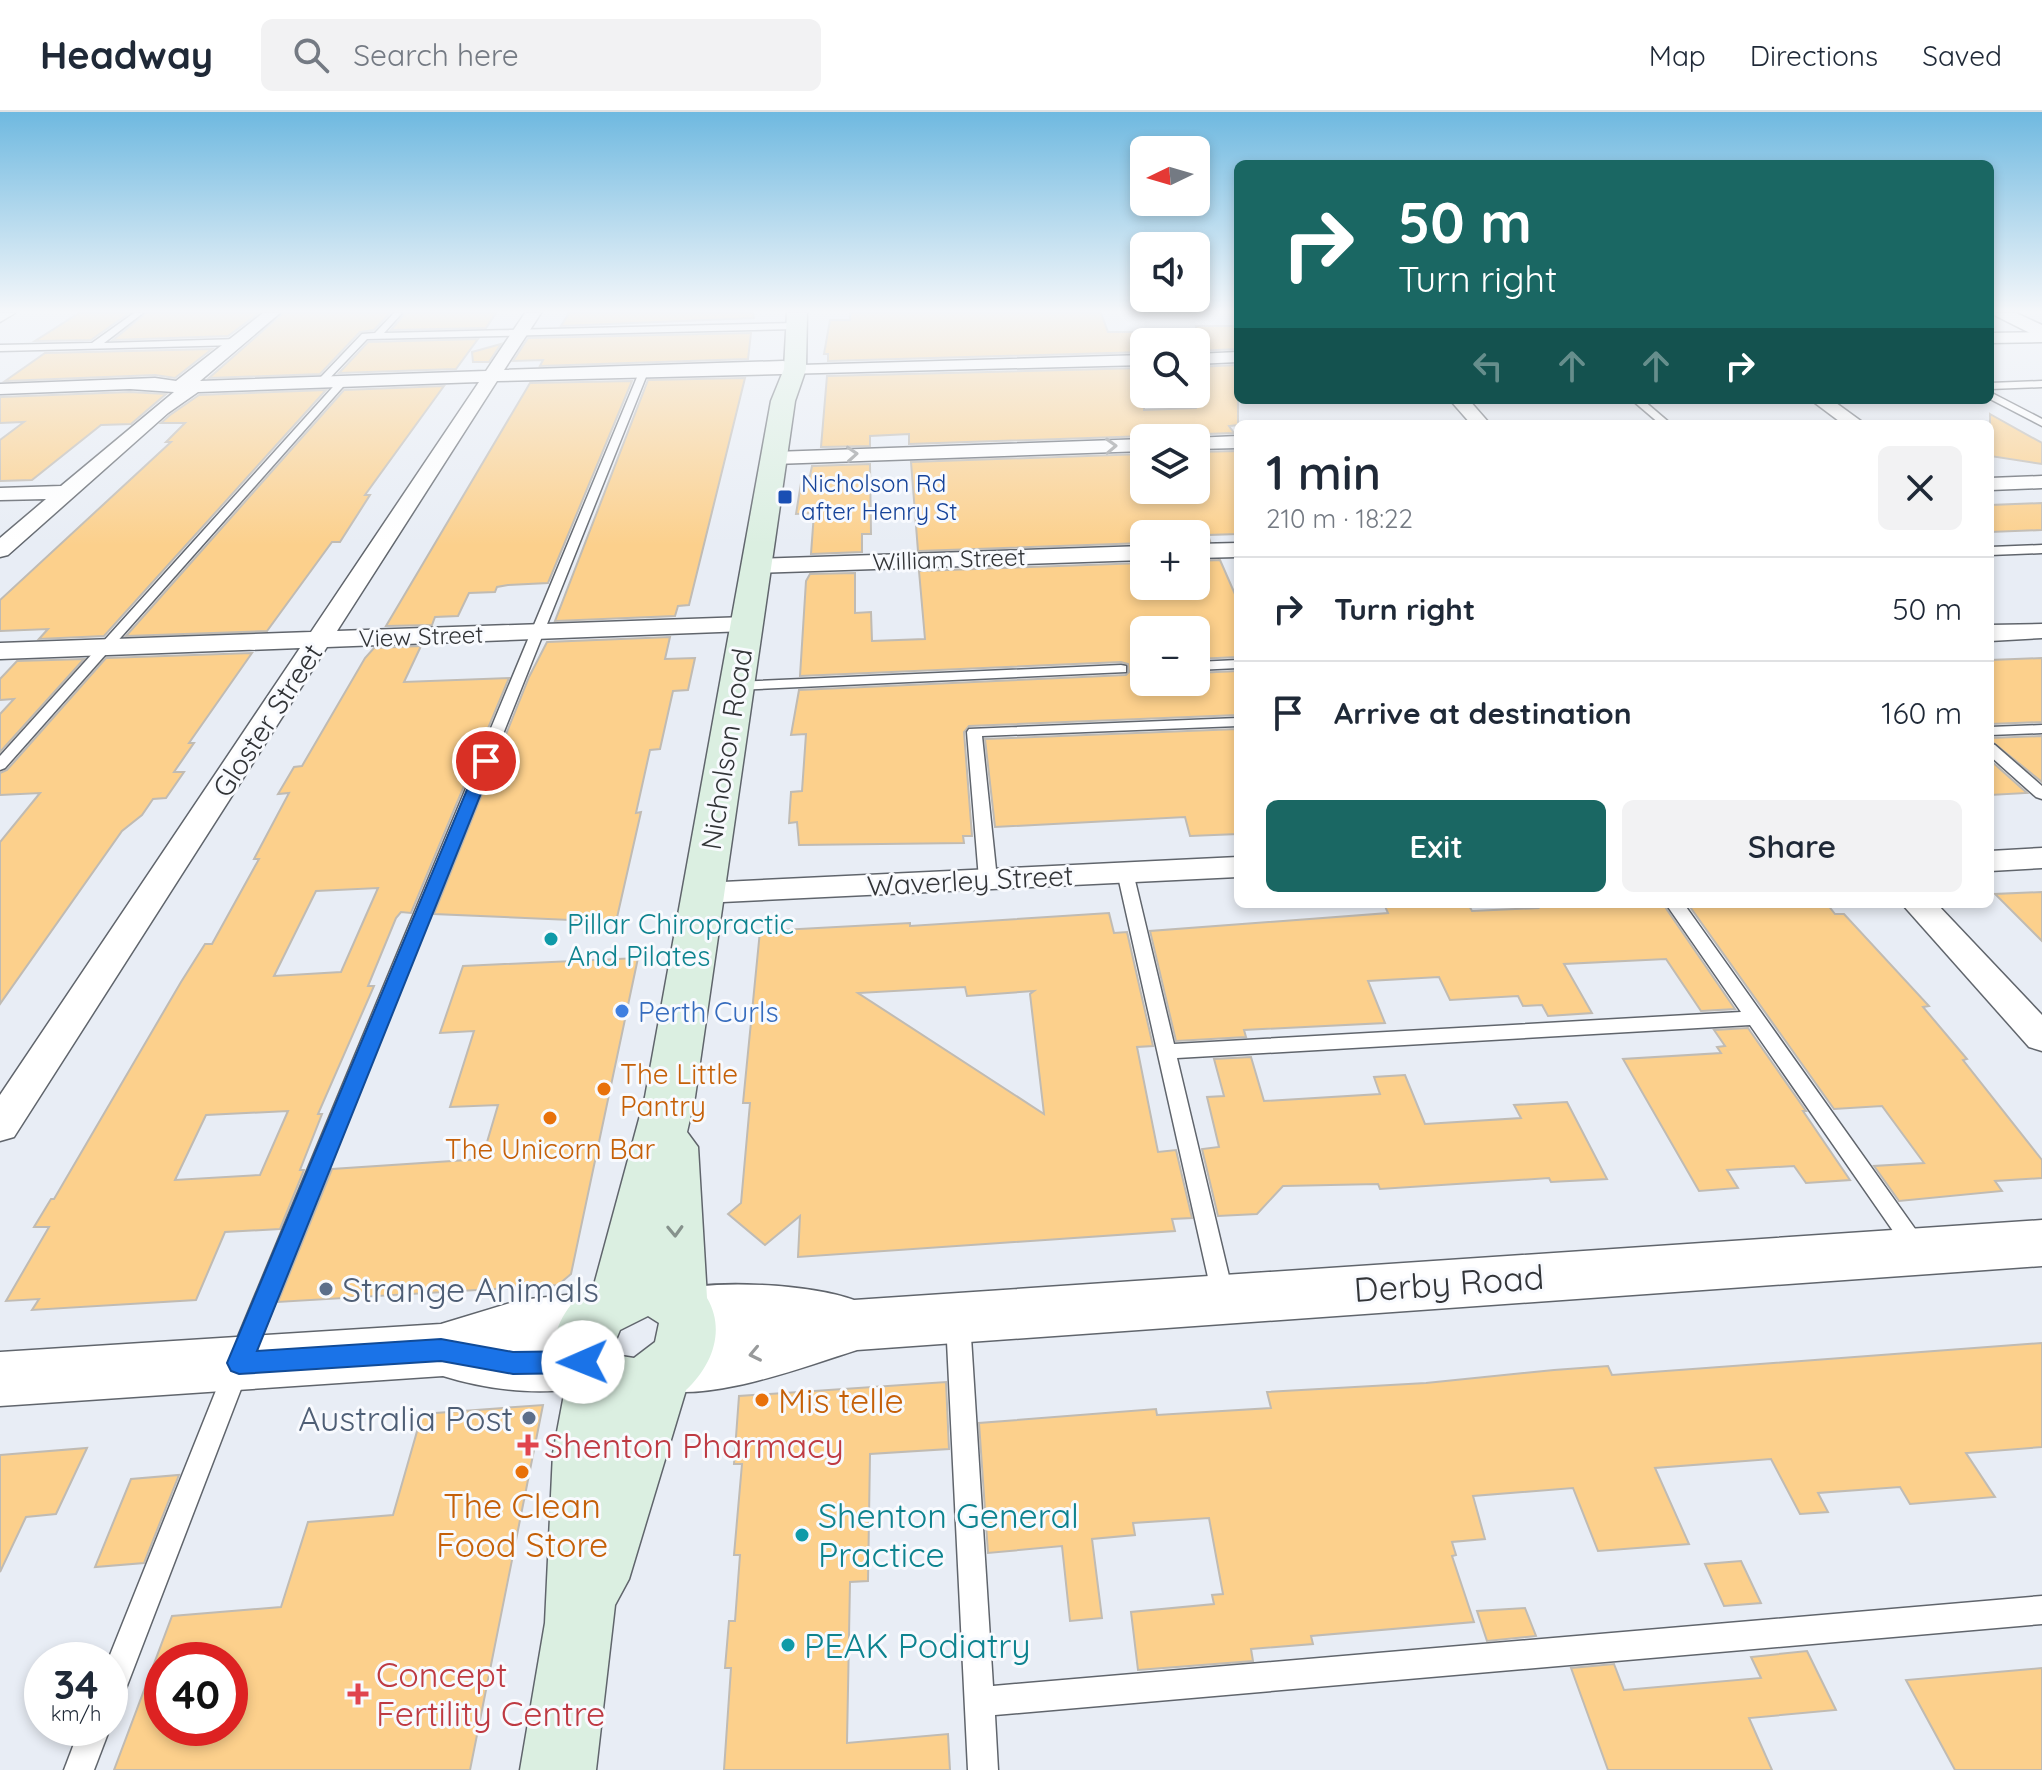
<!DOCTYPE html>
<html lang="en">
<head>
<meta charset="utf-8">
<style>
	:root { --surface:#fff; --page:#f2f2f3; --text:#1f2937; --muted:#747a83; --line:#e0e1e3; --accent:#1a6763 }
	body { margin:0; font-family:Quicksand,sans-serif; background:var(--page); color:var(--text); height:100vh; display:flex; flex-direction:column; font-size:30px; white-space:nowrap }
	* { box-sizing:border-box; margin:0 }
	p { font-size:26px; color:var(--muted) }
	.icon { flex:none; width:44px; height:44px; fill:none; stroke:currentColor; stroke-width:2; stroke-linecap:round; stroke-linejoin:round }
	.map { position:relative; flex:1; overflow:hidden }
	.side { position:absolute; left:1234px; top:308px; width:760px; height:488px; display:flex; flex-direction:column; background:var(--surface); border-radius:12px; box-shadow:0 4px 12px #0003 }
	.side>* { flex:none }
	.top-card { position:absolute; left:1234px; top:48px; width:760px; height:244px; border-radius:12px; box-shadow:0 4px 12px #0003; background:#1a6763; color:#fff; overflow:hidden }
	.needle { width:52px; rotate:265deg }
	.buttons { position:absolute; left:1130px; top:24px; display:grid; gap:16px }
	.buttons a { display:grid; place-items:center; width:80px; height:80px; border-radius:12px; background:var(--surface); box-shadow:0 4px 12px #0003; font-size:40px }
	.speed { position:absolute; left:24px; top:1530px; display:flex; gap:16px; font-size:40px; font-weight:700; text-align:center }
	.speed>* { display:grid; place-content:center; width:104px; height:104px; border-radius:50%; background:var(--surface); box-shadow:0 4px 12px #0003; line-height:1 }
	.speed small { font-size:20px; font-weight:400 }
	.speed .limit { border:12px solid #d22; background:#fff; color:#111 }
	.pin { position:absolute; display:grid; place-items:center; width:68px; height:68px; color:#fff; margin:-34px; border:4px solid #fff; border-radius:50%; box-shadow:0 2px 8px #0007 }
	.me { position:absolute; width:88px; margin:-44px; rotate:269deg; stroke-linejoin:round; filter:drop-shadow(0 0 6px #0008) }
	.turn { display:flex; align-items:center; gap:28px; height:168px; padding:0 32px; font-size:36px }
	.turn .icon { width:104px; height:104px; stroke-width:2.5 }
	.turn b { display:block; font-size:56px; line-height:68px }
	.lanes { display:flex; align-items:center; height:76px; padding:0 32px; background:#0003; justify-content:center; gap:40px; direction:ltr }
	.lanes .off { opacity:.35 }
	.round { display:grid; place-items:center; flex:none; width:84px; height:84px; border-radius:12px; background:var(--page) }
	.head { display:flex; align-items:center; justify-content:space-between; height:136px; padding:0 32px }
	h1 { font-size:48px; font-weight:600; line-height:60px }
	.button { display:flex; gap:16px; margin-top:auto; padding:16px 32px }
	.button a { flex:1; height:92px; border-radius:12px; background:var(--accent); color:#fff; font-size:32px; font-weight:600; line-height:92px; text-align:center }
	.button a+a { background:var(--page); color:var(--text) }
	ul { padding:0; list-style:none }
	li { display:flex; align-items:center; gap:24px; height:104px; padding:0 32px; border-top:2px solid var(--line) }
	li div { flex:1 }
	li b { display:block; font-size:30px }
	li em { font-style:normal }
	header { display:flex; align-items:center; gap:48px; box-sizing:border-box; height:112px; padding:0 40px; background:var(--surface); border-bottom:2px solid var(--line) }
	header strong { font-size:38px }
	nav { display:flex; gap:44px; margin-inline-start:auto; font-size:28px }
	.search { width:560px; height:72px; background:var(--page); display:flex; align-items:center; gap:20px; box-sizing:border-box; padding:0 28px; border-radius:12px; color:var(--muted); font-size:30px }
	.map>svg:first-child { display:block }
	.building { fill:#fcd08c; stroke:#c0bbb3; stroke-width:2; fill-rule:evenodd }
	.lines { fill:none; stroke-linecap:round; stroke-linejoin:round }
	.service-casing { stroke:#60656c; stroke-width:3 }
	.minor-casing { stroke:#60656c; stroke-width:3 }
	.tertiary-casing { stroke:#60656c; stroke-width:3 }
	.secondary-casing { stroke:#60656c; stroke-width:3 }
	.service { fill:#fff; fill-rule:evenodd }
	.minor { fill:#fff; fill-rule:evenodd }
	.tertiary { fill:#fff; fill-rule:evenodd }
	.secondary { fill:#dbefe1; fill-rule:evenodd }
	.oneway { stroke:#989a9b }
	.oneway2 { stroke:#86928c }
	.route { fill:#1a73e8; stroke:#114b97; stroke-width:2 }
	.transit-dot { fill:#1a4fb4; stroke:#f8fafe; stroke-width:3 }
	.culture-dot { fill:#0f9aa8; stroke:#f8fafe; stroke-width:3 }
	.shop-dot { fill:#3f7fe0; stroke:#f8fafe; stroke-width:3 }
	.food-dot { fill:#e8710a; stroke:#f8fafe; stroke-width:3 }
	.service-dot { fill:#5c6f8a; stroke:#f8fafe; stroke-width:3 }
	.health-dot { fill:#e0444e; stroke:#f8fafe; stroke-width:3 }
	.labels { text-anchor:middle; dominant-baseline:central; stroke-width:6; stroke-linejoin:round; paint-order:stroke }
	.far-transit-label { font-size:24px; fill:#164399; stroke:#f8fafe; text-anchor:start }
	.far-street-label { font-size:24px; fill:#323437; stroke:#f8fafe }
	.street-label { font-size:28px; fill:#323437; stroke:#f8fafe }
	.culture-label { font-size:28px; fill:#0d838f; stroke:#f8fafe; text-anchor:start }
	.shop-label { font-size:28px; fill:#366cbe; stroke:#f8fafe; text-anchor:start }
	.food-label { font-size:28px; fill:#c56008; stroke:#f8fafe; text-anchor:start }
	.near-street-label { font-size:34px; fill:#323437; stroke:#f8fafe }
	.near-service-label { font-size:34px; fill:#4e5e75; stroke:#f8fafe; text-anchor:start }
	.near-food-label { font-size:34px; fill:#c56008; stroke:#f8fafe; text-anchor:start }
	.near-health-label { font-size:34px; fill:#be3a42; stroke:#f8fafe; text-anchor:start }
	.near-culture-label { font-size:34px; fill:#0d838f; stroke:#f8fafe; text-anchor:start }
</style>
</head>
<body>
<header>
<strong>Headway</strong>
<div class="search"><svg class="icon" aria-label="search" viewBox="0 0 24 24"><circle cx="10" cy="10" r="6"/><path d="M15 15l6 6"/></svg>Search here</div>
<nav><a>Map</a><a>Directions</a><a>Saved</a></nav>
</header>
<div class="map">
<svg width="2042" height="1658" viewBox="0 0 2042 1658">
	<rect width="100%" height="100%" fill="#e8edf5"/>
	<g class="building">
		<path d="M79,201H129L91,228L35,229Z"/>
		<path d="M146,201H259L228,224L113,228Z"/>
		<path d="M283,201H390L374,218L360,220L320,262L209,266Z"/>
		<path d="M405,201H496L486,216L391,218Z"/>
		<path d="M569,201H753L754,206L561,214Z"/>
		<path d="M850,201H1101L1108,220H1144V240L828,249V242H824L830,208H850Z"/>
		<path d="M1196,214H1238V237L1196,239Z"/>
		<path d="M751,221L748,247L540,254L543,248L513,249L528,226Z"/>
		<path d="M478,227L456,257L339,261L368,230Z"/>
		<path d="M501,232L489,250H473L472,240Z"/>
		<path d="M212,237L175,266L155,263L5,269L45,241Z"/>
		<path d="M1238,253V313L1229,314L1234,321L909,332V322L870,324V334L821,335L827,264L1144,256V298L1196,296V255Z"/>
		<path d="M745,266L689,493L678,494L675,504L555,509L648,268Z"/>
		<path d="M632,269L548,471L508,473L497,475L495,480L469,481L458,504L435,505L432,513L386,514L530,271Z"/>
		<path d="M444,274L365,383H370L340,430H332L267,519L126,524L344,278Z"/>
		<path d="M326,278L104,524L39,527L48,517L0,519V488L171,330H166L185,311H161L170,303L199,283Z"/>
		<path d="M130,280L166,282L131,312L101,313L32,368L0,369V328L24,310L0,311V285Z"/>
		<path d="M1990,302L2042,331V352L1990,344Z"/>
		<path d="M1238,339V422L1208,423L1210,429H1196V422H1144V431L918,439L911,350L1144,342V378H1196V340Z"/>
		<path d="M870,352L871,422H862V440L811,442L814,401L796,402L802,365L810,364L812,354Z"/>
		<path d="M2042,391V418L1990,420V393Z"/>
		<path d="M1220,448L1238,489V545L1196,547V518H1144V570H1196V561L1238,559V603L969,614L964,620L972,724H963L964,731L799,733L797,710L789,711L791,680L802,679L806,622L791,623L799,578L1126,563L1129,560L1128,552L1121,550L800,564L806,469L810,462L855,461V501L871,500L872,529L925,527L919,459L1144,451V474H1196V449Z"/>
		<path d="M670,525L665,547L695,546L688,578L673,579L660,637L650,638L636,701L641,700L616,810L434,802L529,565L547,530Z"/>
		<path d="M421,534L404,570L509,566L411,801L401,800L396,806L368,874H374L318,1002H322L300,1058H304L280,1117L225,1120L196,1188L32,1198L39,1187L6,1189L49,1115H34L51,1087H54L181,870L205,832H212L259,747H254L289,681L278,682L294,655L302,654L365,546L374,536ZM378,776L341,860L274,864L316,779ZM288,999L260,1063L175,1068L206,1003Z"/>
		<path d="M252,541L189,631H194L174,660H184L166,686L153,687L142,703L122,719L0,892V730L40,681L0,683V661L7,658L106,546Z"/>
		<path d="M2042,546V610L1990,612V548Z"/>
		<path d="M84,547L0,640V602L14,587L0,588V567L17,549Z"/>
		<path d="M1238,617V722L1190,724L1185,705L995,715L985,627Z"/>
		<path d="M2042,624V670L1990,628V626Z"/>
		<path d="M1990,648L2027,681L1990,683Z"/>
		<path d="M2042,780V829L1995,782Z"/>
		<path d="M1384,792H1468L1472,799L1538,796L1535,792H1663L1735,897L1701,899L1666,847L1564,852L1592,901L1548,904L1542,893L1523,894L1518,884L1450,888L1439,865L1368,869L1385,911L1244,918L1246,925L1176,929L1150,819L1388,801Z"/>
		<path d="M1688,792H1827L1835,802H1844L1929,894L1923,895L1967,947L1963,948L2042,1048V1066L1995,1069L2002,1079L1899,1089L1874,1054L1924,1051L1882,994L1834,997Z"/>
		<path d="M1109,801L1114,821L1127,820L1153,934L1137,935L1158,1040L1176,1038L1192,1106L1172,1107L1175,1119L798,1145L800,1104L765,1133L728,1102L741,1091L750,991H743L760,819L910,811V814ZM965,875L967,884L1034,879L1030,882L1044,1002L858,881Z"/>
		<path d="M638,846L571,1162L558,1173L278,1190L332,1057L482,1047L498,993L450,995L474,919L440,921L463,854Z"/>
		<path d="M1748,916L1806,999H1803L1850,1068L1806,1071L1794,1054L1727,1058L1738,1076L1699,1079L1623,947L1721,941L1717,935L1725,934L1714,918Z"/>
		<path d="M1251,945L1264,989L1380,982L1374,965L1405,963L1425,1012L1521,1006L1514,993L1567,990L1607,1067L1551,1070L1549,1066L1380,1077L1378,1072L1283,1074L1257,1102L1218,1104L1202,1037L1219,1035L1207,985L1224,984L1214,947Z"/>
		<path d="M2042,1231V1335L1966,1341L1995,1385L1910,1392L1900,1375L1818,1381L1828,1400L1800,1402L1771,1347L1655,1356L1689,1432L1598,1439L1573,1376L1473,1384L1485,1427L1452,1430L1456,1443L1452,1444L1474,1510L1311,1524L1313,1532L1251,1537L1253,1549L1138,1558L1131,1500L1214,1492L1212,1483L1223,1482L1209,1406L1133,1411L1135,1423L1092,1427L1102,1506L1070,1509L1062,1434L988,1441L979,1311L1156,1297L1157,1303L1271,1296L1267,1280L1426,1271L1554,1258L1608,1254L1612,1263Z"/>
		<path d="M946,1270L949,1337L870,1342L868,1469L850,1470L847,1631L948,1622L950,1658H724L731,1556H725L729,1509H735L740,1443H734L742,1352H734L739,1284Z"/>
		<path d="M543,1293L470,1658H114L172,1504L281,1495L308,1410L393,1403L422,1302ZM162,1548H230V1616H162Z"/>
		<path d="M87,1336L56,1402L26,1405L0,1460V1343Z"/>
		<path d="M179,1363L144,1451L95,1455L131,1367Z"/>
		<path d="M1741,1449L1761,1491L1724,1494L1705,1452Z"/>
		<path d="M1525,1496L1536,1524L1487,1529L1477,1499Z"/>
		<path d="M1807,1539L1836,1598L1749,1606L1772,1658H1608L1571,1556L1614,1552L1624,1578L1761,1566L1751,1545Z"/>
		<path d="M2042,1556V1658H1955L1906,1568Z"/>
	</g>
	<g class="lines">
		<g class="service-casing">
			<g id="service">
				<path d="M134,201H143L104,231L239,227L243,230L239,233L0,239V233L92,231Z"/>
				<path d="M394,201H402L384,221L796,211L800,214L796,217L367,227L326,270H320V266L362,222L375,221Z"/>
				<path d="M640,258L648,260L251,1251L125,1579L120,1589L110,1594V1548H108L227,1251Z"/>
				<path d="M341,266L349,268L5,656L0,658V644Z"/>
				<path d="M2042,269V275L1990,277V271Z"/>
				<path d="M1990,280L2042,307V314L1990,287Z"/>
				<path d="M1632,288H1643L1671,312H1660Z"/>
				<path d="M2042,433V441L1990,443V435Z"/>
				<path d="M1238,548V556L1196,558V550Z"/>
				<path d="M1121,553L1126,554V560L736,578L729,574L736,570Z"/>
				<path d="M1238,606V614L982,624L997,767L988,772L979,767L967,620L969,617Z"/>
				<path d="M2042,613V621L1990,623V615Z"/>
				<path d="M1990,631L1995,633L2042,674V687L2036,685L1990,644Z"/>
				<path d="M1125,755L1133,760L1174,932L1741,900L1666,792H1684L1928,1135L1925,1142L1917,1144L1909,1142L1750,913L1177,946L1234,1185L1230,1192L1222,1195L1214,1192L1117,760Z"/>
				<path d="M958,1199L966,1202L970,1209L993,1574L2042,1484V1512L995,1603L998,1658H968L946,1209L950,1202Z"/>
				<path d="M80,1616H110L94,1658H64Z"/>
			</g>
		</g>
		<g class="minor-casing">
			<g id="minor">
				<path d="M0,201H15L0,210Z"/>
				<path d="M263,201H280L200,269L486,259L525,201H541L504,258L783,249L801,253L1144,243V253L497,269L337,519L746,505L758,512L746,519L327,535L14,1025L0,1029V983L300,536L0,547V531L311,520L479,270L198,280L168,301L8,443L0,445V426L46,387L0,388V376L61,374L174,280L130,277L0,282V272L155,266L176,269Z"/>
				<path d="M2042,220V230L1990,231V221Z"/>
				<path d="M1238,240V250L1196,252V242Z"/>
				<path d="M1450,288H1469L1490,312H1471Z"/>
				<path d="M1811,288H1832L1865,312H1843Z"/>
				<path d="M1238,324V336L1196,337V326H1193Z"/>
				<path d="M1144,327V339L774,352L764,346L774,340Z"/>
				<path d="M2042,364V376L1990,378V366Z"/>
				<path d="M1238,431V445L1196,446V432Z"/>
				<path d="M1144,434V448L755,461L743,454L755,447Z"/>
				<path d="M2042,512V526L1990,529V513Z"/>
				<path d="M2042,736V756L1990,759V739Z"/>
				<path d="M1238,745V765L702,791L690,788L686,781L690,774L702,771Z"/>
				<path d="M1902,792H1937L2042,903V939L2029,935Z"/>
			</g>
		</g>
		<g class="tertiary-casing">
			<g id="tertiary">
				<path d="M1990,201H2016L2042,213V227Z"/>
				<path d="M2042,1108V1154L857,1238C803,1255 702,1294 650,1275L641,1256L650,1237L671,1229L707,1224H686L666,1217L657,1199L666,1181C709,1166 810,1172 854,1188Z"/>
				<path d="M594,1180L615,1187L623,1205L615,1223L598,1229L604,1231L613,1250L604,1269C556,1287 491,1279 443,1264L0,1294V1240L441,1212L520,1188Z"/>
			</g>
		</g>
		<g class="secondary-casing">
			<path id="secondary" d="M787,201H807L806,257L795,289L695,985L687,1020L698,1035L707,1186C726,1218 712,1254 686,1278L629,1467L615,1493L596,1658H520L545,1511L553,1341L566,1272C536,1243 563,1189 594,1173L645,985L771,289L784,257ZM648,1204L659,1211L655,1230L634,1246L621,1244L612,1237L620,1218Z"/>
		</g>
		<use href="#service" class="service"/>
		<use href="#minor" class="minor"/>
		<use href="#tertiary" class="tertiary"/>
		<use href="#secondary" class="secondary"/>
	</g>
	<defs><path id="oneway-chevron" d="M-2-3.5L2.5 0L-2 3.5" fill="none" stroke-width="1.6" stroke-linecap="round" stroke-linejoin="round" transform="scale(2)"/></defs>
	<g class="oneway">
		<use href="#oneway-chevron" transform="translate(1111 334) rotate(-2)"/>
		<use href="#oneway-chevron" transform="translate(852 342) rotate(-4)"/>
		<use href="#oneway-chevron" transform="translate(755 1242) rotate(168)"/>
	</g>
	<use class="oneway2" href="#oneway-chevron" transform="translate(675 1119) rotate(88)"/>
	<linearGradient id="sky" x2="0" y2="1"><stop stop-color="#6fb9e0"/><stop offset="0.46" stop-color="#f5f7fa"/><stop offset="1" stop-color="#f5f7fa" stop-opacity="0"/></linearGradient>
	<rect width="2042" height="433" fill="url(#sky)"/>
	<path class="route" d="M486,644L494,649L257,1239L441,1227L513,1240L583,1239L592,1242L595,1250L592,1257L583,1261L513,1262L441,1249L239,1262L231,1259L227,1251L479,649Z"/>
	<rect class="transit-dot" x="777" y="377" width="16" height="16" rx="4"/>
	<g class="culture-dot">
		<circle cx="551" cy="827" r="8"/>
		<circle cx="802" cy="1423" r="8"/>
		<circle cx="788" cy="1533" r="8"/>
	</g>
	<circle class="shop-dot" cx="622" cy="899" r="8"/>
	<g class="food-dot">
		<circle cx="604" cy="977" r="8"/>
		<circle cx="550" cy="1006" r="8"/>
		<circle cx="762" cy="1288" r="8"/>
		<circle cx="522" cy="1360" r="8"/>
	</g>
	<g class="service-dot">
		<circle cx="326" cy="1177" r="8"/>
		<circle cx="529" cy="1306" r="8"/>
	</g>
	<g class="health-dot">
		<path d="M524 1321h8v8h8v8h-8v8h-8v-8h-8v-8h8z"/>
		<path d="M354 1570h8v8h8v8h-8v8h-8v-8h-8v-8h8z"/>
	</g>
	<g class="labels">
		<g class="far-transit-label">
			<text x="801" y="371">Nicholson Rd<tspan x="801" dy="28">after Henry St</tspan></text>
		</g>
		<g class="far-street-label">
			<text transform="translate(949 447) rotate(-2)">William Street</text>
			<text transform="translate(421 524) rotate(-2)">View Street</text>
		</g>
		<g class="street-label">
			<text transform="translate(267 608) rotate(-57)">Gloster Street</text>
			<text transform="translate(726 637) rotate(-81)">Nicholson Road</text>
			<text transform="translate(970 768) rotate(-3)">Waverley Street</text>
		</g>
		<g class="culture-label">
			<text x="567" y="811">Pillar Chiropractic<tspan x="567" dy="32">And Pilates</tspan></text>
		</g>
		<g class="shop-label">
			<text x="638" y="899">Perth Curls</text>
		</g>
		<g class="food-label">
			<text x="620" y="961">The Little<tspan x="620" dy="32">Pantry</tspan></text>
			<text x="550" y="1036" text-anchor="middle">The Unicorn Bar</text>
		</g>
		<g class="near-street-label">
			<text transform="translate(1449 1171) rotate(-4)">Derby Road</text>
		</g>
		<g class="near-service-label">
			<text x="342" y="1177">Strange Animals</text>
			<text x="513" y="1306" text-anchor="end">Australia Post</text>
		</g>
		<g class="near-food-label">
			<text x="778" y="1288">Mis telle</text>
			<text x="522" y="1393" text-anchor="middle">The Clean<tspan x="522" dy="39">Food Store</tspan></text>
		</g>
		<g class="near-health-label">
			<text x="544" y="1333">Shenton Pharmacy</text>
			<text x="376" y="1562">Concept<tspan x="376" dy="39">Fertility Centre</tspan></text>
		</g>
		<g class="near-culture-label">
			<text x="818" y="1403">Shenton General<tspan x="818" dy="39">Practice</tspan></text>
			<text x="804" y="1533">PEAK Podiatry</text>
		</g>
	</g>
</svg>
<div class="buttons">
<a><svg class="needle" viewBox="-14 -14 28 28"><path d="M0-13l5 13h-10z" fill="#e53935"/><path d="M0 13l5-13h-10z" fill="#747a83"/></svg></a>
<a><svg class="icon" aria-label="sound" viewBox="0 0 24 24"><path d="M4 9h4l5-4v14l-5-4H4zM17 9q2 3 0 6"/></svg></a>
<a><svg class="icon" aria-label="search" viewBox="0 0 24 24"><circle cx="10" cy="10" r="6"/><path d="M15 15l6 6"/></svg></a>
<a><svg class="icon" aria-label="layers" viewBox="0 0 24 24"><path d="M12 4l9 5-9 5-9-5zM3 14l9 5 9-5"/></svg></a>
<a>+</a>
<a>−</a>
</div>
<div class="speed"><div>34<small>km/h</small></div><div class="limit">40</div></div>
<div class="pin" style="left:486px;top:649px;background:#d93025"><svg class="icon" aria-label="arrive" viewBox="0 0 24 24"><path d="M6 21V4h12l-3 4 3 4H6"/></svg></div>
<svg class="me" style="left:583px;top:1250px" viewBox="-20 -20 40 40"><circle r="19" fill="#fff"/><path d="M0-13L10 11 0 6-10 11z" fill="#1a73e8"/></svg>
<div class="top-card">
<div class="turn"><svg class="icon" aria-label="right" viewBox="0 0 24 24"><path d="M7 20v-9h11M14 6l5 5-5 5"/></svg><div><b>50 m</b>Turn right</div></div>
<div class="lanes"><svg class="icon off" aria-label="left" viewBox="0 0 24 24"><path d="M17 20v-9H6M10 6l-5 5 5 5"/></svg><svg class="icon off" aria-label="ahead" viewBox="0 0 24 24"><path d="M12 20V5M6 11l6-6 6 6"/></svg><svg class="icon off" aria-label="ahead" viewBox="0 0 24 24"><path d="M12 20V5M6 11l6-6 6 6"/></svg><svg class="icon" aria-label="right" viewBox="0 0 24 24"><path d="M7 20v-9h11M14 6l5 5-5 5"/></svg></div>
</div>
<section class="side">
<div class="head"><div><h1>1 min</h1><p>210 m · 18:22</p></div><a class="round"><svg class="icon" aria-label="close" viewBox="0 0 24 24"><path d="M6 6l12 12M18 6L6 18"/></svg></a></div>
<ul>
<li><svg class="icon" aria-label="right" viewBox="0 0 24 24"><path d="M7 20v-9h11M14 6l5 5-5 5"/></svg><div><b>Turn right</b></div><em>50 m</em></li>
<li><svg class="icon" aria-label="arrive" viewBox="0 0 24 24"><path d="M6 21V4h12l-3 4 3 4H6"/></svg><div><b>Arrive at destination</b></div><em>160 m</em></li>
</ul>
<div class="button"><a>Exit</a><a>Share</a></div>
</section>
</div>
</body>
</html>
